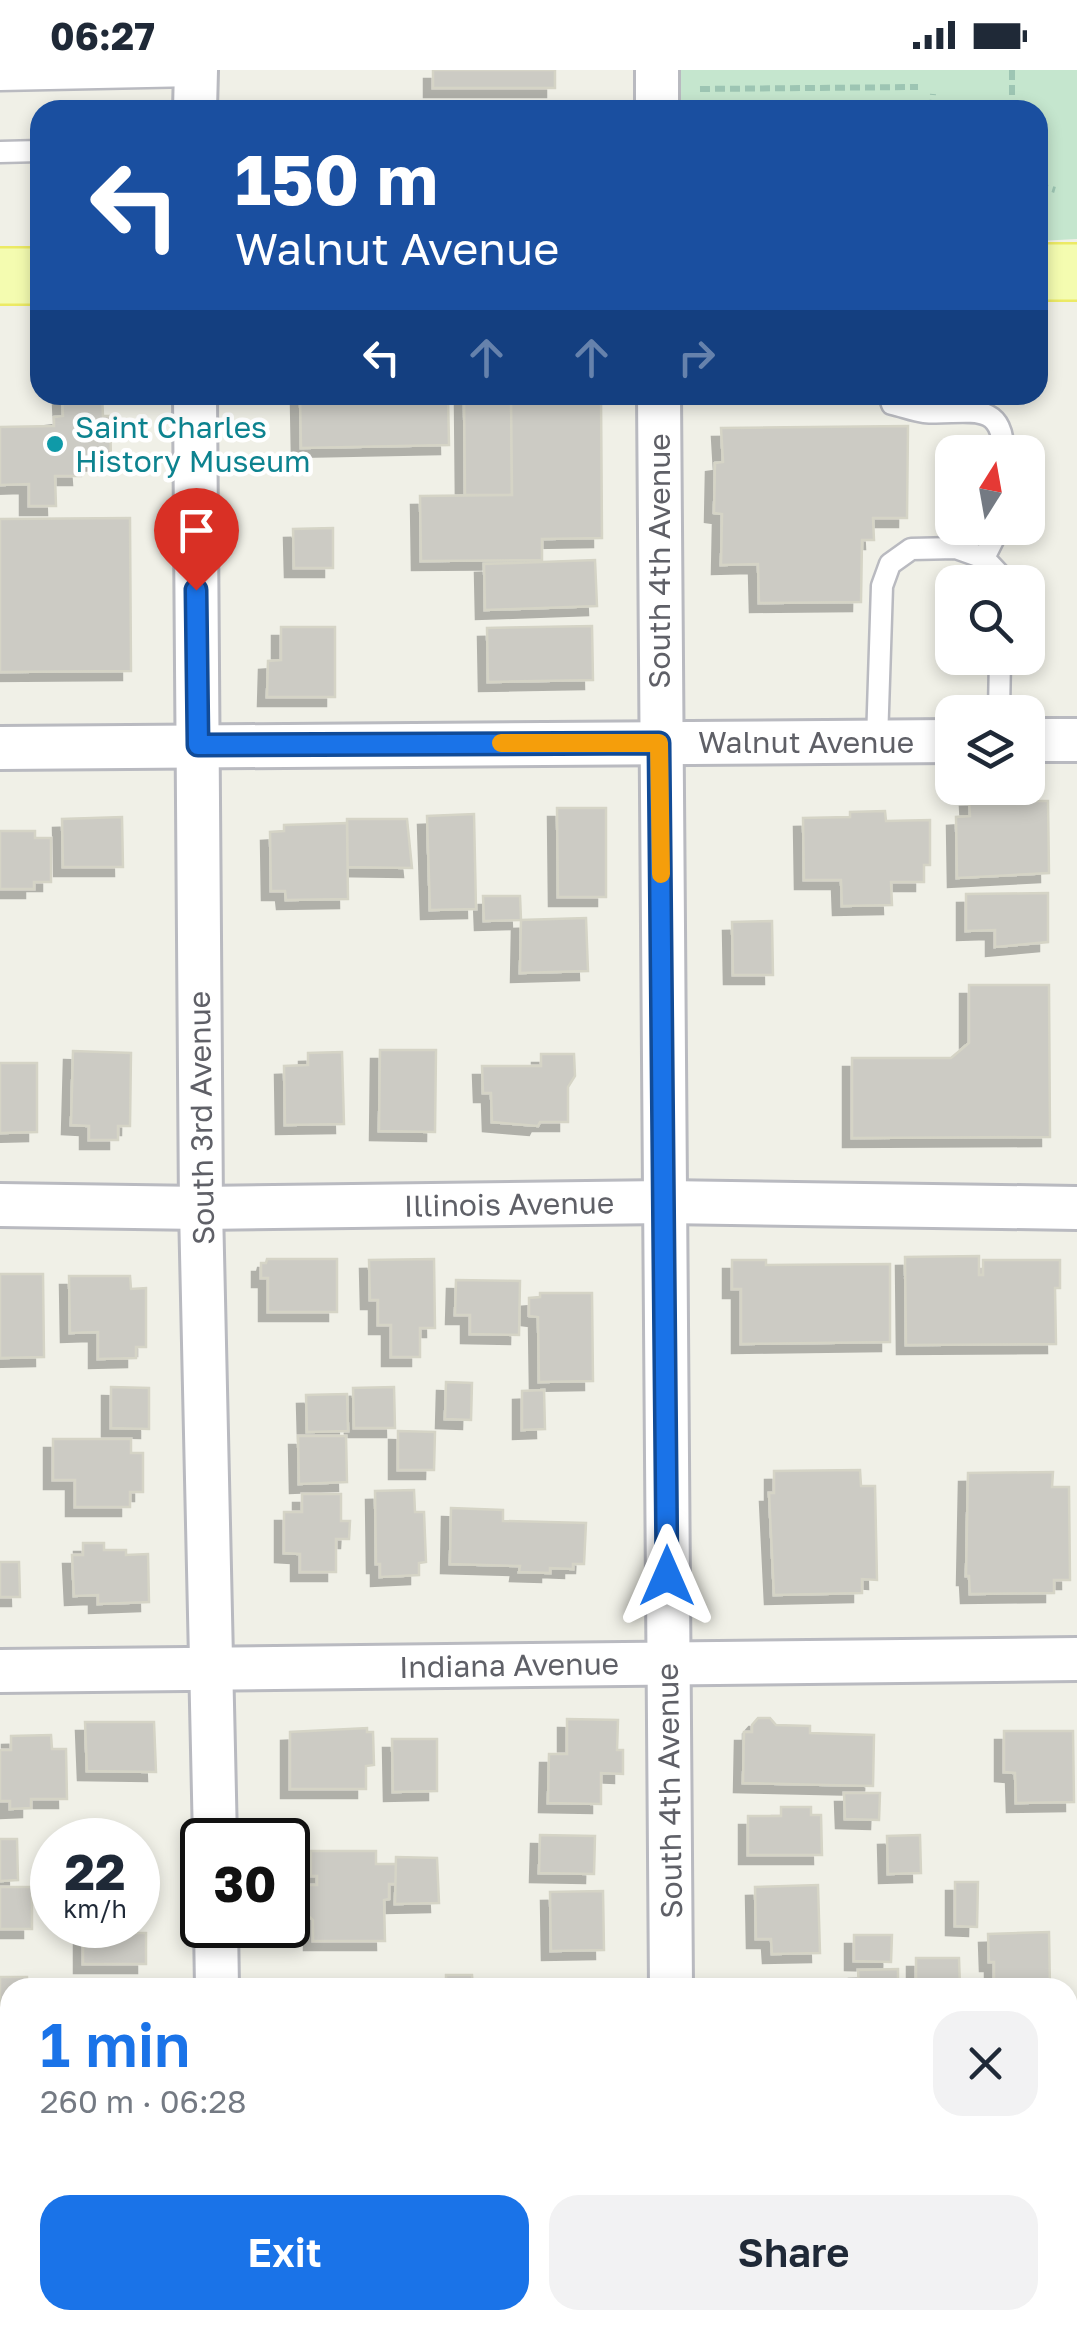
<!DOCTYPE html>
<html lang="en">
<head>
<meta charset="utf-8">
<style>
	:root { --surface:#fff; --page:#f2f2f3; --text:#1f2937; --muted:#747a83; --accent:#1a73e8 }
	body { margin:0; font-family:"Golos Text",sans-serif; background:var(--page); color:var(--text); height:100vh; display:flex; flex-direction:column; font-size:38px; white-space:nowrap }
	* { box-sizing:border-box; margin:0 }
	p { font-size:32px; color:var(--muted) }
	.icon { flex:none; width:55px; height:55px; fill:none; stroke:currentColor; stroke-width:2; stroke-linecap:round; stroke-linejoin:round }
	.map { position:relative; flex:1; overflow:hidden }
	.side { position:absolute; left:0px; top:1908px; width:1078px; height:352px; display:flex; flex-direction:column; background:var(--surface); border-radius:30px 30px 0 0; box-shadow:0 5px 15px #0003 }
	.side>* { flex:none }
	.guide { position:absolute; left:30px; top:30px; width:1018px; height:305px; border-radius:30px; box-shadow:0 5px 15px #0003; background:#1a4fa0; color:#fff; overflow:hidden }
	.needle { width:65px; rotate:11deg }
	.controls { position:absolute; left:935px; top:365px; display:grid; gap:20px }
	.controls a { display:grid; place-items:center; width:110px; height:110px; border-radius:20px; background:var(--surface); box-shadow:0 5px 15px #0003; font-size:50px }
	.speed { position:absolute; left:30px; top:1748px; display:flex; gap:20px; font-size:50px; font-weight:700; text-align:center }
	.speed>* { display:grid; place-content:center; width:130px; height:130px; border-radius:50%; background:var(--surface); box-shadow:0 5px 15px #0003; line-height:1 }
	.speed small { font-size:25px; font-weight:400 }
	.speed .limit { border:5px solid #111; border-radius:15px; background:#fff; color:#111 }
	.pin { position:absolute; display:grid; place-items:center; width:85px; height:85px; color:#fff; margin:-102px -42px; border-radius:50% 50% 50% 0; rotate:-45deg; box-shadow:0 0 10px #0007 }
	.pin .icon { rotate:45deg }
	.me { position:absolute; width:110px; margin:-55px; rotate:0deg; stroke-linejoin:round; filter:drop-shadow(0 0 8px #0008) }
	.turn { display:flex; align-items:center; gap:35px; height:210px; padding:0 40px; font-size:45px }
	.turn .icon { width:130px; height:130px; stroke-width:2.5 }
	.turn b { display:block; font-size:70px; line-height:85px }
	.lanes { display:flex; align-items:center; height:95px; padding:0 40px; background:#0003; justify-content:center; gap:50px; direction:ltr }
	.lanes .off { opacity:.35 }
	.round { display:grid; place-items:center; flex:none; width:105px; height:105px; border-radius:30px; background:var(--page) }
	.head { display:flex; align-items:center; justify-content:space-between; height:170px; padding:0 40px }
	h1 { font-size:60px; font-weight:600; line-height:75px; color:var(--accent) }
	.action { display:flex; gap:20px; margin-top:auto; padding:20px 40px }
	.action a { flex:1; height:115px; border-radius:30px; background:var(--accent); color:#fff; font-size:40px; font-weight:600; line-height:115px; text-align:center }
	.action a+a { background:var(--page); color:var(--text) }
	.status { display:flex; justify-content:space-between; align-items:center; height:70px; padding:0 50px; background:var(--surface); direction:ltr }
	.status svg { height:28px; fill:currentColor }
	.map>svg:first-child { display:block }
	.green { fill:#c5e6ce }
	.building { fill:#cccbc4; stroke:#d5d4c6; stroke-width:2.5; filter:url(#shadow) }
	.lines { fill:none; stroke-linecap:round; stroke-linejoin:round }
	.lane-casing { stroke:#b9bac0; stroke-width:25 }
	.street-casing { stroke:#b9bac0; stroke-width:48 }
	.primary-casing { stroke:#ecea64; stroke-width:60 }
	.path { stroke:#9dc5b3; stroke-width:6; stroke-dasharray:10 5; stroke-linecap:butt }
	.lane { stroke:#fff; stroke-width:20 }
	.street { stroke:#fff; stroke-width:42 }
	.primary { stroke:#f4fcb0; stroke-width:55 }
	.route-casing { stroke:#114b97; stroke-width:25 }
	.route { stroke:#1a73e8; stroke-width:18 }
	.slow { stroke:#f59e0b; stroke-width:18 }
	.culture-dot { fill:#0f9aa8; stroke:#fff; stroke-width:4 }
	.labels { text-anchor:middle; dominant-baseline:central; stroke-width:9; stroke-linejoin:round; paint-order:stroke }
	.culture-label { font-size:30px; fill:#0d838f; stroke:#fff; text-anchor:start }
	.street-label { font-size:30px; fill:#5f6067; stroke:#fff }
</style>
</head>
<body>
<div class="status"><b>06:27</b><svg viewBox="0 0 49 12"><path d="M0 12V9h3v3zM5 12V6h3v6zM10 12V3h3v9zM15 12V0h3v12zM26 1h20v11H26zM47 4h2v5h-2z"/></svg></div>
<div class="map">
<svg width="1077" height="2258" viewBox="0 0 1077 2258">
	<defs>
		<filter id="shadow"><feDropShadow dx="-9" dy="9" stdDeviation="0" flood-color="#0004"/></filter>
	</defs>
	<rect width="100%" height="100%" fill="#f0f0e7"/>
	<g class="green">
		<path d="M657,0H1077V169L1038,171V40H657Z"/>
		<path d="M0,2064H10V2250H211V2258H0Z"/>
	</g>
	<g class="building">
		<rect x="433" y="0" width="122" height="18"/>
		<path d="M62,325H102L103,346H110L111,391L80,392L81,406H55L56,436H29V414L0,415V357L54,356V347L63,346Z"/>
		<path d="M300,325H448L449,375L301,378Z"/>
		<path d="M464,325H511L512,425H465Z"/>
		<path d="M511,325H601L602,468L542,469V490L421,491L420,426L512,425Z"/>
		<path d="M908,356L907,448H873L874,470H862L861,532L759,533L758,494L721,495L722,444L714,443L715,393L723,392L721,358Z"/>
		<path d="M130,448L131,601L0,602V449Z"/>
		<path d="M333,458V498H294L293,459Z"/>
		<path d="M595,490L597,536L485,540L484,494Z"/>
		<path d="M592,556L593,610L488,612L487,558Z"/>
		<path d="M281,557H335V627H267L268,591L281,590Z"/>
		<path d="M1035,727V731H1048L1049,803L957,808L956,747L970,746L969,728Z"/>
		<path d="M557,738H606V827H558Z"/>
		<path d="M885,741L886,751L930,750V795H924V812H891L892,835L842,836L841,810H804L803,748L850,747V742Z"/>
		<path d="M474,744L476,839L430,840L427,746Z"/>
		<path d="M122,747L123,797H63L62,749Z"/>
		<path d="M347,749H407L412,798L347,797Z"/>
		<path d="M347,753L348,829L286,830L285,821H271L270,762L284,761V755Z"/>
		<path d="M0,761H35V768H51V812H34V819H0Z"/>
		<path d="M1048,823V872L995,877V860L966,861V824Z"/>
		<path d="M483,826H520L521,850L484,851Z"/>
		<path d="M586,848L588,901L520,903L521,850Z"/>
		<path d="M772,851L773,905H733L732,852Z"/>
		<path d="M969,915H1049L1050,1067L852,1068V988H951L969,973Z"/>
		<path d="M380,980H436L435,1062L379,1061Z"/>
		<path d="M73,981L131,983L130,1056H118V1070H89V1056L71,1055Z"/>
		<path d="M342,982L344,1054L285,1055L284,996L308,995V983Z"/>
		<path d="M541,984H574L575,1006L568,1017V1052H540L538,1056L492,1052L491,1023H483L482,996H541Z"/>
		<path d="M0,993H37V1062L0,1063Z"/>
		<path d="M979,1186V1205H983V1190H1060V1218H1055L1056,1274L906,1275L905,1187Z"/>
		<path d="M267,1189H337V1242H268V1208H261V1193H266Z"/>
		<path d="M434,1189L435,1258H420V1287H391V1255H378V1230H370L369,1190Z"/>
		<path d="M732,1190H766V1195L890,1194V1272L741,1274V1219H732Z"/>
		<path d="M0,1204H43L44,1287L0,1288Z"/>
		<path d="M69,1206H130L131,1219L146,1218V1277H136V1288L98,1289V1262L70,1263Z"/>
		<path d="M456,1210L520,1211L519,1265L470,1264V1245H455Z"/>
		<path d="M540,1223H592L593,1311L539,1312L538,1247L529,1246V1228L540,1227Z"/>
		<path d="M446,1312L472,1313L471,1350L445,1349Z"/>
		<path d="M111,1317L149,1318V1359L111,1358Z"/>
		<path d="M394,1317L395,1358H354L353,1318Z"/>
		<path d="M544,1320L545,1359L522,1360V1321Z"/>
		<path d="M347,1324L348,1361L307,1362L306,1325Z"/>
		<path d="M398,1361L435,1362L434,1400H398Z"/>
		<path d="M298,1366H346L347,1412L299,1414Z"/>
		<path d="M53,1369H131V1383H143V1422H130V1437H75V1410H53Z"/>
		<path d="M860,1400L861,1416H875L877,1510L862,1509V1523L774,1525L769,1423H774V1401Z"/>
		<path d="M1053,1402L1052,1417H1069L1070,1510H1054V1523L970,1524L969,1506H966L968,1403Z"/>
		<path d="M414,1420L415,1442H424L426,1492L419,1493V1505L380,1507V1494H376L375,1421Z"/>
		<path d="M302,1424H341V1451H350L349,1469H336V1502H300V1484L284,1483V1442H302Z"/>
		<path d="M451,1438L503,1440V1451L586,1453L584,1494H573V1499L550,1498V1503L519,1502L520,1496L450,1494Z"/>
		<path d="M83,1473H104V1480H126V1485L148,1484L149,1532L98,1534V1525L74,1526L72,1485H83Z"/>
		<path d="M0,1492H19L20,1527H0Z"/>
		<path d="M758,1648H770L776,1655L810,1656V1663L874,1665L873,1716L743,1713L744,1662H752V1655Z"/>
		<path d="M567,1649L618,1650L617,1680H623V1704L601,1703V1734L548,1733L549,1684H567Z"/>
		<path d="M85,1652H154L156,1702L87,1701Z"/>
		<path d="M367,1658V1662H373L374,1695L366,1696V1719H290V1662Z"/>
		<path d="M1004,1661H1073L1074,1732L1016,1733L1015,1703L1004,1702Z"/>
		<path d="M51,1665L52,1679H66L67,1729H31V1738L10,1739V1731H0V1680H11V1666Z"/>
		<path d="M392,1669H437V1721L393,1722Z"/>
		<path d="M844,1723H880L879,1750L845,1749Z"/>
		<path d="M781,1737H811V1745H821L822,1785H748V1746H781Z"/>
		<path d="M540,1765L595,1766L594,1804L539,1803Z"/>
		<path d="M920,1765L921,1803L888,1804L887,1766Z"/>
		<path d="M0,1769H17L18,1810L0,1811Z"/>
		<path d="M311,1781H376V1794H397V1814H389V1829L384,1830L385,1871H313V1850L302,1840L303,1815H317V1806H311Z"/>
		<path d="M396,1787L437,1788L439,1833L395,1834Z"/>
		<path d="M955,1812H978L977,1857L955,1856Z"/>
		<path d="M818,1815L820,1883L772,1884L771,1869H756L755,1817Z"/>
		<rect x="0" y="1817" width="32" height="42"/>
		<path d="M603,1821L604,1880L551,1881L550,1822Z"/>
		<path d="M83,1855H136V1863H146V1894H83Z"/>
		<path d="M1049,1862L1050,1918H994V1892H989L988,1864Z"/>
		<path d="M854,1865H892L891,1892L854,1891Z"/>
		<path d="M916,1888H959L960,1918H916Z"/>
		<path d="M898,1899V1918H859L858,1900Z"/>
		<path d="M446,1905H472L473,1918H446Z"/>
		<path d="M0,1907H27V1918H10V1951H0Z"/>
		<rect x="396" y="1910" width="40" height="8"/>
		<path d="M79,1915L146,1916V1918H79Z"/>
		<path d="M600,1915L602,1918H543V1916Z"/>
		<path d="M294,2250H394V2258H333L328,2252Z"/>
		<rect x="587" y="2250" width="28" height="8"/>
		<path d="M908,2250H952L953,2258H909Z"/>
	</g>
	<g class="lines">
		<g class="lane-casing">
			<g id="lane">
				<path d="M0,10L196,6"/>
				<path d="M0,82L40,81"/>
				<path d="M889,325L892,334C902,336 914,341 924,342C961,346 1004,326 1003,382"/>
				<path d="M984,488L999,458"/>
				<path d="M999,642L1000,588"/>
				<path d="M877,671L882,516L890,494L911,479L956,478L984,488L1001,506V512"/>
			</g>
		</g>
		<g class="street-casing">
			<g id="street">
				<path d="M657,0V40"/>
				<path d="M195,40L196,0"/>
				<path d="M195,325L201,1138L215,1770"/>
				<path d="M659,325L671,1918"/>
				<path d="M1028,670H1077"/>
				<path d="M0,678L952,671"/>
				<path d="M0,1135L201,1138L665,1132L1077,1138"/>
				<path d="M0,1601L1077,1589"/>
				<path d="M216,1855L217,1918"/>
				<path d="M1068,2045H1077"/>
				<path d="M0,2054H10"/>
				<path d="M220,2250V2258"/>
				<path d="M675,2250V2258"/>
			</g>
		</g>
		<g class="primary-casing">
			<g id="primary">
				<path d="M1038,202H1077"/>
				<path d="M0,206H40"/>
			</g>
		</g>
		<g class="path">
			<path d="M1012,0V40"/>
			<path d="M700,19L918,17"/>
			<path d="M932,40L933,24"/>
			<path d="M1038,115L1055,120"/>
		</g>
		<use href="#lane" class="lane"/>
		<use href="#street" class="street"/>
		<use href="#primary" class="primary"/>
	</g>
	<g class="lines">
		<g class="route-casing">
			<path id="route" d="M196,520L198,675L659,673L667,1506"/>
		</g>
		<use href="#route" class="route"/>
		<path class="slow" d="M501,673H659L661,804"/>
	</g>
	<circle class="culture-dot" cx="55" cy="374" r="10"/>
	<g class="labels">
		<g class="culture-label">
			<text x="75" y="357">Saint Charles<tspan x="75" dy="34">History Museum</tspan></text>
		</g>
		<g class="street-label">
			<text transform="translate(659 491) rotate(-90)">South 4th Avenue</text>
			<text x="806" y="672">Walnut Avenue</text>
			<text transform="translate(201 1048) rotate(-91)">South 3rd Avenue</text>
			<text transform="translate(509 1134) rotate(-1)">Illinois Avenue</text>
			<text transform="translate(509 1595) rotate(-1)">Indiana Avenue</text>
			<text transform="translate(669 1721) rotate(-91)">South 4th Avenue</text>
		</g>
	</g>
</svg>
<div class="controls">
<a><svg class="needle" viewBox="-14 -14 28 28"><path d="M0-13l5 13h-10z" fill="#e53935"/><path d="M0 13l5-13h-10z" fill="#747a83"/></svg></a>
<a><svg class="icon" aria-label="search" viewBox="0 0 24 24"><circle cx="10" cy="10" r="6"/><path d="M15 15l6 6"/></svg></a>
<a><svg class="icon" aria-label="layers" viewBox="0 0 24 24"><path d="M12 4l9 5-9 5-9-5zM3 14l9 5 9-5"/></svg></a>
</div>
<div class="speed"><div>22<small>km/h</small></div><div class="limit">30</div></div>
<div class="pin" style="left:196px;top:520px;background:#d93025"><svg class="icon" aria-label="arrive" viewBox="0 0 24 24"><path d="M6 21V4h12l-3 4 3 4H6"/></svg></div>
<svg class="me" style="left:667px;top:1506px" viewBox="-20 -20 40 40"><path d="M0-17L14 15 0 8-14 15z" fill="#1a73e8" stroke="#fff" stroke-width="4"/></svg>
<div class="guide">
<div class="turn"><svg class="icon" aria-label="left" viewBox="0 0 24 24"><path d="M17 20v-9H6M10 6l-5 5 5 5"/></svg><div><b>150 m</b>Walnut Avenue</div></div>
<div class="lanes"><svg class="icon" aria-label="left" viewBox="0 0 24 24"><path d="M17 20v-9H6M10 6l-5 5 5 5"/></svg><svg class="icon off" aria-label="ahead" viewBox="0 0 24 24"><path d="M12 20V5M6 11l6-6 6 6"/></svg><svg class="icon off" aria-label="ahead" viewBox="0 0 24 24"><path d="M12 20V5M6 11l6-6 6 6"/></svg><svg class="icon off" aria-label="right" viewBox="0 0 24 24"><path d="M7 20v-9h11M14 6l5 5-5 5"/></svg></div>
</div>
<section class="side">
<div class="head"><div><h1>1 min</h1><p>260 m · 06:28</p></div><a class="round"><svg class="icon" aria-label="close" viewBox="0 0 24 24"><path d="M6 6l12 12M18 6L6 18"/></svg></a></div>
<div class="action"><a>Exit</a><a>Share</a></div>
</section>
</div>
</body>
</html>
